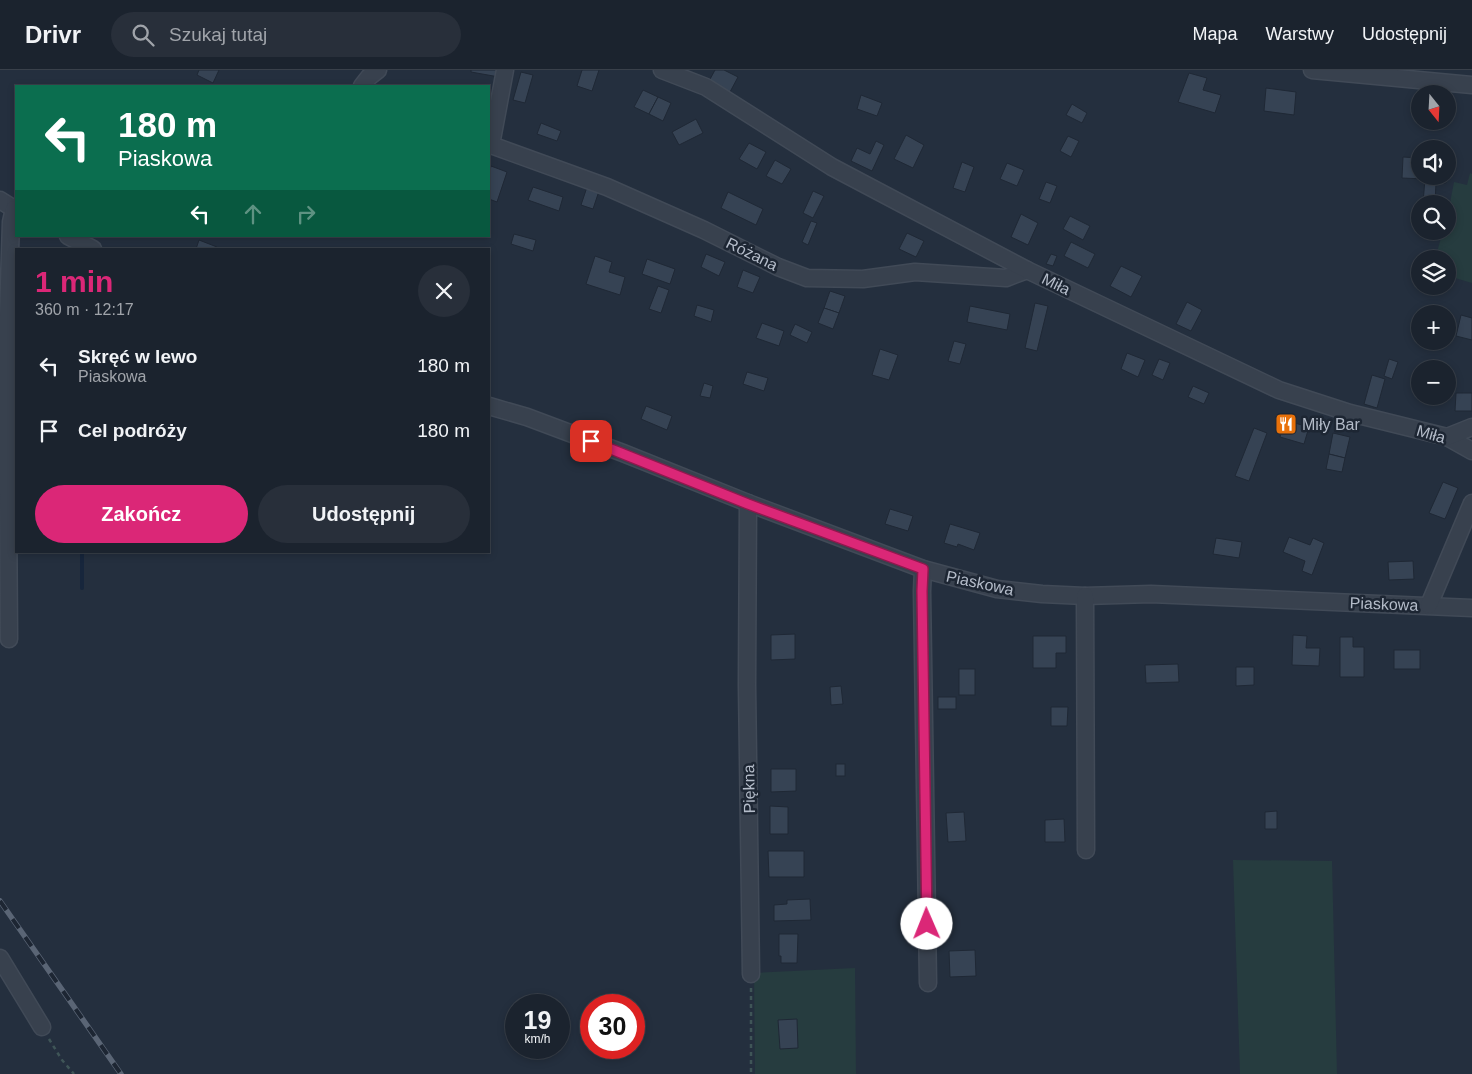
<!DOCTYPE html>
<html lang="pl">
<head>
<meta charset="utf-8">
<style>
	:root { --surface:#1b232e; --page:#282f3a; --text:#f1f3f6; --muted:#a0a4aa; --line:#39404a; --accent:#db2777 }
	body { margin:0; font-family:Arial,sans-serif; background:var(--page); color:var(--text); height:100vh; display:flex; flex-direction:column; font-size:19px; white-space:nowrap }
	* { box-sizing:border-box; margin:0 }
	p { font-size:16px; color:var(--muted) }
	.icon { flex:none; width:28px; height:28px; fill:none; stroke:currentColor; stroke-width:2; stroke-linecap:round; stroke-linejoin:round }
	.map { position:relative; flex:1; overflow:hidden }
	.sheet { position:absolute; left:15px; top:178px; width:475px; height:305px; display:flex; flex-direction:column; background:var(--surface); border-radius:0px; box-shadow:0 2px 8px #0003,0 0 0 1px var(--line) }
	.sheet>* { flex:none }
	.banner { position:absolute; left:15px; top:15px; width:475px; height:152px; border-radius:0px; box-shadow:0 2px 8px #0003,0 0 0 1px var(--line); background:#0b6e4f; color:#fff; overflow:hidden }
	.needle { width:32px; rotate:162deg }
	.buttons { position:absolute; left:1411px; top:15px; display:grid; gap:10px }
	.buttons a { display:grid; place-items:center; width:45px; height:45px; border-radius:50%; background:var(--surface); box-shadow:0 2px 8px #0003,0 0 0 1px var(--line); font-size:25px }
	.speed { position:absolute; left:505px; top:924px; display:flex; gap:10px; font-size:25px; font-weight:700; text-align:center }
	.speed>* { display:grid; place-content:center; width:65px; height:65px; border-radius:50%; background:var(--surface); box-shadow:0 2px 8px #0003,0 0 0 1px var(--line); line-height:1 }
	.speed small { font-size:12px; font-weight:400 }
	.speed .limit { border:8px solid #d22; background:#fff; color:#111 }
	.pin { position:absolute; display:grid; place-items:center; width:42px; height:42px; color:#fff; margin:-21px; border-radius:10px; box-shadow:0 2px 8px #0006 }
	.me { position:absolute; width:55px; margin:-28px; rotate:359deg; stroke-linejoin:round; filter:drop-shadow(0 0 4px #0008) }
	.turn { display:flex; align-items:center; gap:18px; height:105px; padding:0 20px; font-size:22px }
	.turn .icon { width:65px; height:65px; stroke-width:2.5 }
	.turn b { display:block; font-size:35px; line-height:42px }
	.lanes { display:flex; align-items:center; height:48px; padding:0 20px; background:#0003; justify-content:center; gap:25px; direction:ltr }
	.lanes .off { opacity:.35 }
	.round { display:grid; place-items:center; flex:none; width:52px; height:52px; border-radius:26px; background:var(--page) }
	.head { display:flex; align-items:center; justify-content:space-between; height:85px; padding:0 20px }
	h1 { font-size:30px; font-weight:800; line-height:38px; color:var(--accent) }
	.action { display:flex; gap:10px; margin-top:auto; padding:10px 20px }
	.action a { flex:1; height:58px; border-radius:30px; background:var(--accent); color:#fff; font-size:20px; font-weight:800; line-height:58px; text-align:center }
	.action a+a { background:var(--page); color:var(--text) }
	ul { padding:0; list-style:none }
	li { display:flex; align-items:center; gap:15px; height:65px; padding:0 20px }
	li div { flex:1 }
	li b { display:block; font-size:19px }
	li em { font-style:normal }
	header { display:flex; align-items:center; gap:30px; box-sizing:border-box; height:70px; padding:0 25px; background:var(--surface); border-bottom:1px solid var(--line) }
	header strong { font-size:24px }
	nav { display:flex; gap:28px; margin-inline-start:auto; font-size:18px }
	.search { width:350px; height:45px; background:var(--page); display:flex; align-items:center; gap:12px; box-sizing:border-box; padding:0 18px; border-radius:28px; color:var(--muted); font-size:19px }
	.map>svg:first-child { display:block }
	.green { fill:#263c3f }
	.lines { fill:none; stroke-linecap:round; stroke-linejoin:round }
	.stream { stroke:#17263c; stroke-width:4 }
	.building { fill:#364354; stroke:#1f2835 }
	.minor-casing { stroke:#414a57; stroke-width:19 }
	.path { stroke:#3f5557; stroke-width:2.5; stroke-dasharray:4 4; stroke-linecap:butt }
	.minor { stroke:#38414e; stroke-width:16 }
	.rail-casing { stroke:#5a6575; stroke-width:5.5 }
	.rail { stroke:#1d2633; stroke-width:4; stroke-dasharray:11; stroke-linecap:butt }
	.route-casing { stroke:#8e194d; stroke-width:12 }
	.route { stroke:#db2777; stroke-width:9 }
	.labels { text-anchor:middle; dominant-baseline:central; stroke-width:5; stroke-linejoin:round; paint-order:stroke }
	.street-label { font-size:16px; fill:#b4bcc9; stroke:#1d2633 }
	.poi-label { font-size:16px; fill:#b4bcc9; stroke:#1d2633; text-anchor:start }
</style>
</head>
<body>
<header>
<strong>Drivr</strong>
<div class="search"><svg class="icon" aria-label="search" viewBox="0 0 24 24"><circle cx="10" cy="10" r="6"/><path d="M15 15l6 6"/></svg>Szukaj tutaj</div>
<nav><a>Mapa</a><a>Warstwy</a><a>Udostępnij</a></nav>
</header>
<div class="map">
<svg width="1472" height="1004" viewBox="0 0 1472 1004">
	<rect width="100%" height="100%" fill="#242f3e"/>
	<g class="green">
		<path d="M1470,103L1472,104V213L1448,206V189H1435L1443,161H1448V143L1454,112L1467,115Z"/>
		<path d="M1233,790L1332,791L1337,1004H1240Z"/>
		<path d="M855,898L856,1004H755L754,903Z"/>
	</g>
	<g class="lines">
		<path class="stream" d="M82,481V518"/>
	</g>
	<g class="building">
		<path d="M199,0H219L213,13L197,5Z"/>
		<path d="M471,0H500L499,7L471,2Z"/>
		<path d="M582,0H599L592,21L577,16Z"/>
		<path d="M715,0H724L738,7L730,22L709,11Z"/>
		<path d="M521,2L533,5L525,33L513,30Z"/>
		<path d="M1189,3L1207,8L1203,20L1221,25L1215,43L1178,32Z"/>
		<path d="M1266,18L1296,22L1294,45L1264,41Z"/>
		<path d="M643,20L658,27L649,44L634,37Z"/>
		<path d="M861,25L882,33L877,46L857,39Z"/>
		<path d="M658,27L671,33L663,51L649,44Z"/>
		<path d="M1072,34L1087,43L1082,53L1066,45Z"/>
		<path d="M696,49L703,63L679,75L672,62Z"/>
		<path d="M541,53L561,61L557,71L537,64Z"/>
		<path d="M906,65L924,75L913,98L894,89Z"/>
		<path d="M1068,66L1079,71L1071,87L1060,81Z"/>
		<path d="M876,71L884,75L872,101L851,91L857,78L870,84Z"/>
		<path d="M749,73L766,82L757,99L739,89Z"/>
		<path d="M1403,87L1420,88V106H1446V113H1436L1435,133H1423L1425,109L1402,108Z"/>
		<path d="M775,90L791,99L782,114L766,106Z"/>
		<path d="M962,92L974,97L965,122L953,118Z"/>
		<path d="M1007,93L1024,100L1017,116L1000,109Z"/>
		<path d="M491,96L507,102L497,132L489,129V104Z"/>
		<path d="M1046,112L1057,116L1050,133L1039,129Z"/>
		<path d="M533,117L563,127L559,141L528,130Z"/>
		<path d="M587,117L599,121L593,139L581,135Z"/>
		<path d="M813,121L824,126L813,148L803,143Z"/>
		<path d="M728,122L763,139L756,155L721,138Z"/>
		<path d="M1021,144L1038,153L1028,175L1011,167Z"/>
		<path d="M1070,146L1090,156L1083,170L1063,159Z"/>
		<path d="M811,151L817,153L808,175L802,172Z"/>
		<path d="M907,163L924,171L916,187L899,179Z"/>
		<path d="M514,164L536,170L533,181L511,174Z"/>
		<path d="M199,170L217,177V179H196Z"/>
		<path d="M1071,172L1095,184L1088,198L1064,186Z"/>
		<path d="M706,184L725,192L719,206L701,197Z"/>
		<path d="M1051,184L1057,186L1053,196L1046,194Z"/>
		<path d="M595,186L612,192L609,202L625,207L620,225L586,214Z"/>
		<path d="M647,189L675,199L670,214L642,204Z"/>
		<path d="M1121,196L1142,206L1131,227L1110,216Z"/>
		<path d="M743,200L760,207L753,223L737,217Z"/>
		<path d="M658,216L669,220L661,243L649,239Z"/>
		<path d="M830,221L845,226L839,243L824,238Z"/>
		<path d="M1187,232L1202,240L1191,261L1176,254Z"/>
		<path d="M1035,233L1048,236L1037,281L1025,278Z"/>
		<path d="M697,235L714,240L711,252L694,246Z"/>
		<path d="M970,236L1010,244L1007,260L967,252Z"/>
		<path d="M824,238L839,243L833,259L818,253Z"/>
		<path d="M1461,245L1472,248V270L1456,266Z"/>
		<path d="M762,253L784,261L779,276L756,268Z"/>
		<path d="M795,254L812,262L807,273L790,265Z"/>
		<path d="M954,271L966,274L960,294L948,291Z"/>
		<path d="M880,279L898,285L889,310L872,305Z"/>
		<path d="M1127,283L1145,290L1138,307L1121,299Z"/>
		<path d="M1159,289L1170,293L1163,310L1152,305Z"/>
		<path d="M1389,289L1398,292L1392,309L1384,306Z"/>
		<path d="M747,302L768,308L764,321L743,314Z"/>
		<path d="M1372,305L1385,309L1377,338L1364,334Z"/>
		<path d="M704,313L713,316L710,328L700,326Z"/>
		<path d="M1193,316L1209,323L1204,334L1188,327Z"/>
		<path d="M1456,323H1472V341H1455Z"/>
		<path d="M646,336L672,346L667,360L641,349Z"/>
		<path d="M1284,350L1309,357L1304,374L1280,367Z"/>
		<path d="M1254,358L1267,363L1249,411L1235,406Z"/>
		<path d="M1333,363L1350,367L1345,388L1329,384Z"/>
		<path d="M1329,384L1345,388L1342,402L1326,399Z"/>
		<path d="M1443,412L1458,418L1445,449L1429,443Z"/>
		<path d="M890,439L913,446L908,461L885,454Z"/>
		<path d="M950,454L980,463L974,480L958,474L957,477L944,473Z"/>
		<path d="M1289,467L1310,475L1313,468L1324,473L1312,505L1302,501L1305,491L1283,482Z"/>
		<path d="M1216,468L1242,472L1239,488L1213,484Z"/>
		<path d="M1413,491L1414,509L1389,510L1388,492Z"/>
		<path d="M795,564V589L771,590V565Z"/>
		<path d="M1293,565L1307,566L1306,578H1320L1319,596L1292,595Z"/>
		<path d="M1033,566H1066V583H1056V598H1033Z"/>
		<path d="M1340,567H1353V577H1364V607H1340Z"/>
		<rect x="1394" y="580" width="26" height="19"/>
		<path d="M1178,594L1179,612L1146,613L1145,595Z"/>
		<path d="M1236,597H1254V615L1236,616Z"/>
		<rect x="959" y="599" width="16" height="26"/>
		<path d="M841,616L843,634L831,635L830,617Z"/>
		<rect x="938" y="627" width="18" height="12"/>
		<path d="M1051,637H1068L1067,656H1051Z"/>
		<rect x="836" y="694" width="9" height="12"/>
		<path d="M771,699H796V721L771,722Z"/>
		<path d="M770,736L788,737V764H770Z"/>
		<path d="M1277,741V759H1265V742Z"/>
		<path d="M964,742L966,771L948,772L946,743Z"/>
		<path d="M1064,749L1065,772H1045V750Z"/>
		<path d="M768,781H804V807H769Z"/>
		<path d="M810,829L811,850L774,851V835L787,834V830Z"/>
		<path d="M779,864H798L797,893H781V886H779Z"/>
		<path d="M975,880L976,906L950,907L949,881Z"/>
		<path d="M797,949L798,978L780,979L778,950Z"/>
	</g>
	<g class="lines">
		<g class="minor-casing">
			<g id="minor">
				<path d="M505,0L491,75L607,117L704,160L778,197L807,208L863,209L915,202L1006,208L1027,200"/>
				<path d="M662,0L706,17L832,97L1027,200L1279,320L1350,343L1447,367L1472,381"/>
				<path d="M1312,0L1472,15"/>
				<path d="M362,16L369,7L378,0"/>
				<path d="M0,130L16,140"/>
				<path d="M68,166L93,179"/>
				<path d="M489,336L527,347L623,383L748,433L923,499L997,519L1042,524L1085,526L1151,524L1472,538"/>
				<path d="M1447,367L1472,357"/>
				<path d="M748,433L747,615L751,904"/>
				<path d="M923,499L922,521L928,913"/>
				<path d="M1085,526L1086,780"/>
				<path d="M1429,535L1472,433"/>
				<path d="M9,569L7,278L11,152L14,139"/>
				<path d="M0,888L42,957"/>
			</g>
		</g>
		<g class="path">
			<path d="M751,918V1004"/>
			<path d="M49,969L62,990L74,1004"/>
		</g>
		<use href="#minor" class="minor"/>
		<g class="rail-casing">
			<path id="rail" d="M0,831L121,1004"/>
		</g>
		<use href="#rail" class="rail"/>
	</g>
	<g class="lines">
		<g class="route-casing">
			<path id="route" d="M591,371L748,434L923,499L922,521L927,854"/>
		</g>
		<use href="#route" class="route"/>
	</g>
	<defs>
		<g id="restaurant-square" transform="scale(1.125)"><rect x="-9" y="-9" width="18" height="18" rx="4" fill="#e8710a" stroke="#1d2633"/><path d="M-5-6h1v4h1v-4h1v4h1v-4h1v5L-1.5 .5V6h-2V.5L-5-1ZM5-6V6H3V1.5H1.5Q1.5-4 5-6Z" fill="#fff"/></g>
	</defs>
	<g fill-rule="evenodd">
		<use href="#restaurant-square" x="1286" y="354"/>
	</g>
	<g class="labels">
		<g class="street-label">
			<text transform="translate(752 184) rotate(26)">Różana</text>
			<text transform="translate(1056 214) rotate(26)">Miła</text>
			<text transform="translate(1431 364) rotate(16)">Miła</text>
			<text transform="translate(980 513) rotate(12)">Piaskowa</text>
			<text transform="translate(1384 534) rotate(2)">Piaskowa</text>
			<text transform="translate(749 719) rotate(-91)">Piękna</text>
		</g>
		<g class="poi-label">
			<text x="1302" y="354">Miły Bar</text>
		</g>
	</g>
</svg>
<div class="buttons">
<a><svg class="needle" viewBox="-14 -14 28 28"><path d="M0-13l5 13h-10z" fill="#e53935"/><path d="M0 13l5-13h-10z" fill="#a0a4aa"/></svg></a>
<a><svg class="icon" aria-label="sound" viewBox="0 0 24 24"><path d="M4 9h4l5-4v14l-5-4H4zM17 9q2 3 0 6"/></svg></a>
<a><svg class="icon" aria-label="search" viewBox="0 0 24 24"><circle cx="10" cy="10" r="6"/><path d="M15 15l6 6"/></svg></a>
<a><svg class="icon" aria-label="layers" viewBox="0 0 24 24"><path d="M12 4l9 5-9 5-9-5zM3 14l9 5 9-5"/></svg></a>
<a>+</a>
<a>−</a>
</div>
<div class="speed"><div>19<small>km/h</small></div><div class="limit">30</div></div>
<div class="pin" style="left:591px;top:371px;background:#d93025"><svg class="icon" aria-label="arrive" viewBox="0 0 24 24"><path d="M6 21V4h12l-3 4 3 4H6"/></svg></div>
<svg class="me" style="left:927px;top:854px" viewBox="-20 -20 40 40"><circle r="19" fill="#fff"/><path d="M0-13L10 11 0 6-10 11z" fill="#db2777"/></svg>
<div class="banner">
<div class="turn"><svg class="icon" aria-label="left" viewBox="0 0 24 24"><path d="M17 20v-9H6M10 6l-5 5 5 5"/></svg><div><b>180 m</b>Piaskowa</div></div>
<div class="lanes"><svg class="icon" aria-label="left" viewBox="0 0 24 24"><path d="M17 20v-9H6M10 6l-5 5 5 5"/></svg><svg class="icon off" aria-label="ahead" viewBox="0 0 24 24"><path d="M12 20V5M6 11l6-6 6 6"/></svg><svg class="icon off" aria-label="right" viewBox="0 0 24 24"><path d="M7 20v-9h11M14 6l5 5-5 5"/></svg></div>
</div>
<section class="sheet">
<div class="head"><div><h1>1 min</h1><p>360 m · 12:17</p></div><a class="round"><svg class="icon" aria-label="close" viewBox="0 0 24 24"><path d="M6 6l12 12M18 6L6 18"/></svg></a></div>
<ul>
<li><svg class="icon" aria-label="left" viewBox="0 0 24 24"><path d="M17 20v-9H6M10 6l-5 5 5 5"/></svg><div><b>Skręć w lewo</b><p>Piaskowa</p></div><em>180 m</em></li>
<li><svg class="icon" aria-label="arrive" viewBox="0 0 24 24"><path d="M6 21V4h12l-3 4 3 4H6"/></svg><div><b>Cel podróży</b></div><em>180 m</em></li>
</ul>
<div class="action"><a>Zakończ</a><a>Udostępnij</a></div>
</section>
</div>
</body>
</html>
